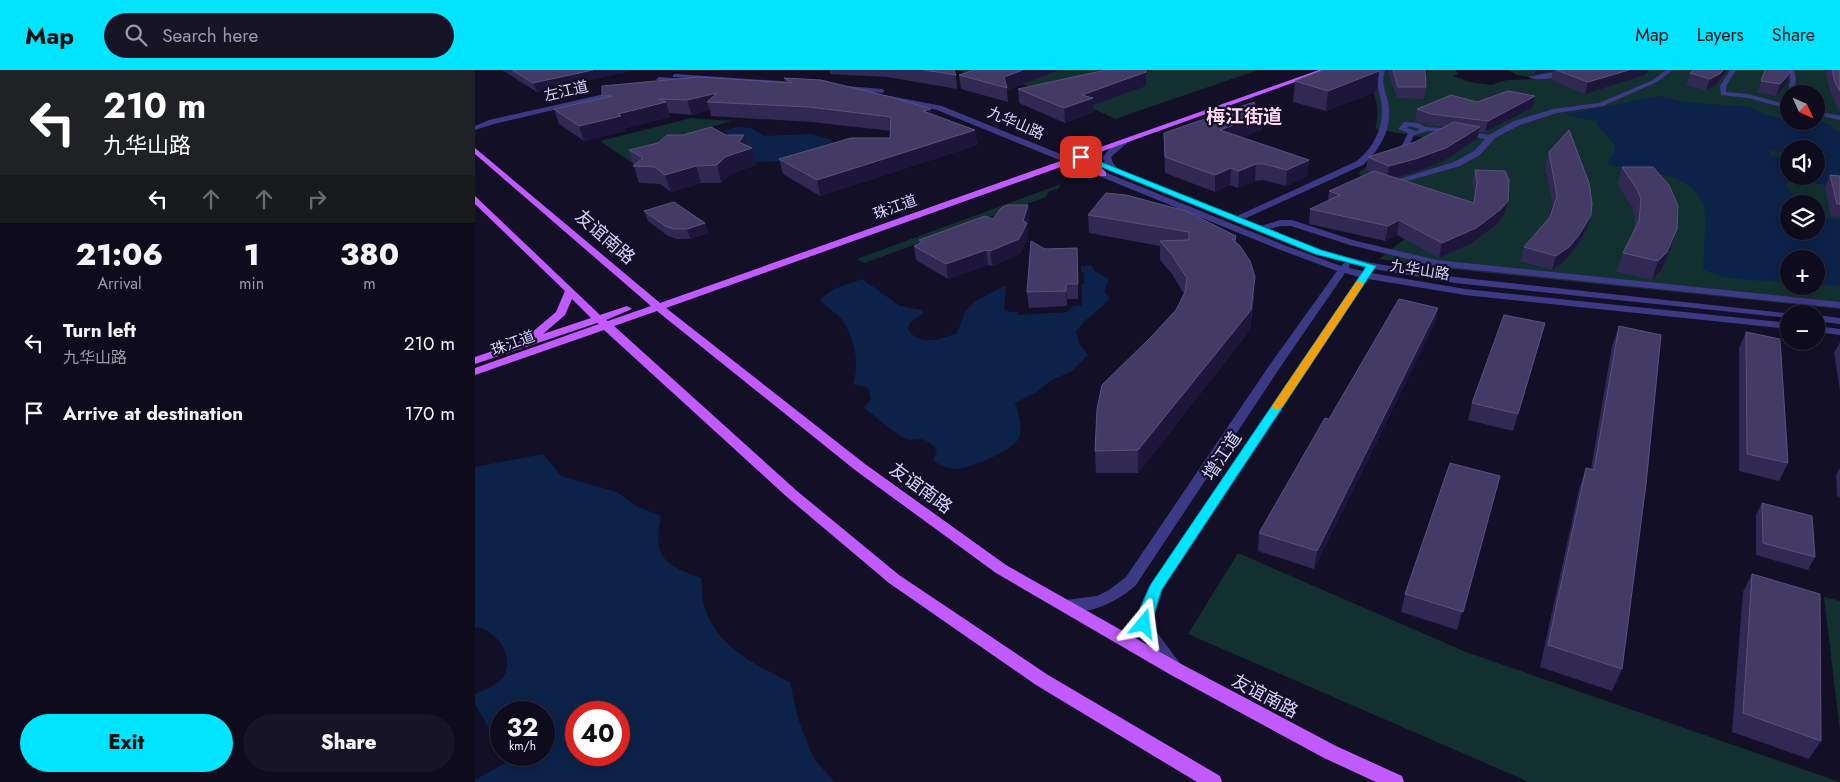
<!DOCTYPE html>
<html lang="en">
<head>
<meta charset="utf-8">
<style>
	:root { --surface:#0e0b1c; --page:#171425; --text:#f1f3f6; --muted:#9b9ba3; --line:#2e2b3b; --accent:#00e5ff }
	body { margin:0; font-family:Jost,"Noto Sans SC",sans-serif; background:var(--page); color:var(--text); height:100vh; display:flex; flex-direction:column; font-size:19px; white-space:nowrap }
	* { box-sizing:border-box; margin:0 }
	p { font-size:16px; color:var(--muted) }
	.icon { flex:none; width:28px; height:28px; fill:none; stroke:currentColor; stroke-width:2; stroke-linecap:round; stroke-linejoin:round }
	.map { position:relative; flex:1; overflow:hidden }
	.drawer { display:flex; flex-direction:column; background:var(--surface); width:475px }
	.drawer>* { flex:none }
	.hud { background:#202124; color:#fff; overflow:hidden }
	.needle { width:32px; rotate:135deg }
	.fabs { position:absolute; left:1305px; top:15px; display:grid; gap:10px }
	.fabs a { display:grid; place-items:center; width:45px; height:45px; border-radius:50%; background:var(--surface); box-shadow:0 2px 12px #0003,0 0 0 1px var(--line); font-size:25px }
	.speed { position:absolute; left:15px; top:631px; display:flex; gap:10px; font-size:25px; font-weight:700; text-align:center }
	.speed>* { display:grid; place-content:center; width:65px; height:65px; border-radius:50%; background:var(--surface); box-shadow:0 2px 12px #0003,0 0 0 1px var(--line); line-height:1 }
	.speed small { font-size:12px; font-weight:400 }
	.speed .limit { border:8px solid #d22; background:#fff; color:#111 }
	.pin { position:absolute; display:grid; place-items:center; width:42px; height:42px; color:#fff; margin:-21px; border-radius:10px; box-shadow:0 2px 8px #0006 }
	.me { position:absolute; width:55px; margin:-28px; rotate:16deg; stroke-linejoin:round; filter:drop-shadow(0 0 4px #0008) }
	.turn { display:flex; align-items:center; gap:18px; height:105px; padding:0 20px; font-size:22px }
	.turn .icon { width:65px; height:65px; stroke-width:2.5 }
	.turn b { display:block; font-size:35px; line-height:42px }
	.lanes { display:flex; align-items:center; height:48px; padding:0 20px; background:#0003; justify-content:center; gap:25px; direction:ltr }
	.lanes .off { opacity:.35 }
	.eta { display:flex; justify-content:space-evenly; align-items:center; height:85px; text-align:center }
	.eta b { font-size:30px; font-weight:800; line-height:35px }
	.action { display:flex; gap:10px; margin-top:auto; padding:10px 20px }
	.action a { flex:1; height:58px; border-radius:30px; background:var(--accent); color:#111; font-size:20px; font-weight:800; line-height:58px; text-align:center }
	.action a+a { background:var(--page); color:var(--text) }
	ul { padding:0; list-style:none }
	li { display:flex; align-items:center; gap:15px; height:70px; padding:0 20px }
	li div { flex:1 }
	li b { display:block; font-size:19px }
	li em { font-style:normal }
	header { display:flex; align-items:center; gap:30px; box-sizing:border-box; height:70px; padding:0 25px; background:var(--accent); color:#111 }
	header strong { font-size:24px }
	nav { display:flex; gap:28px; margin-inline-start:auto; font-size:18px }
	.search { width:350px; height:45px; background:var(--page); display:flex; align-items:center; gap:12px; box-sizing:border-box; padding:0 18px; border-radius:28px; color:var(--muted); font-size:19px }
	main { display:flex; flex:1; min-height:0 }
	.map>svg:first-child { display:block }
	.green { fill:#12302f; fill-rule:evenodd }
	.water { fill:#0c2248; fill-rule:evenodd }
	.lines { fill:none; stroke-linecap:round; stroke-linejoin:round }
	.minor { fill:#3d3a85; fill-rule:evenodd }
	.major { fill:#c25bff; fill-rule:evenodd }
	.wall { fill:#312854 }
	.shaded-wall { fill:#1d163a }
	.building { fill:#433a66; stroke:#5a527e }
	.route { fill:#00e5ff; stroke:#0095a6 }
	.slow { fill:#f59e0b }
	.labels { text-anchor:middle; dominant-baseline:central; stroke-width:4.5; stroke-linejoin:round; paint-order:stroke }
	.far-street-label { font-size:15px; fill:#d9d4ff; stroke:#130f26 }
	.street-label { font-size:18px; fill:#d9d4ff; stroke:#130f26 }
	.far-district-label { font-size:19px; font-weight:bold; fill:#ffd6f0; stroke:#130f26 }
</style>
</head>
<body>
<header>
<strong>Map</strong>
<div class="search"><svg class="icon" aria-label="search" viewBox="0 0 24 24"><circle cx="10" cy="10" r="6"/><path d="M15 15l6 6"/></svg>Search here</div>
<nav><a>Map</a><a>Layers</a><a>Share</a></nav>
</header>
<main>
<section class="drawer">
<div class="hud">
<div class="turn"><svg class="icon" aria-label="left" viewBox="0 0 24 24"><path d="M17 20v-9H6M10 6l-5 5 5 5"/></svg><div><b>210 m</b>九华山路</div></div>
<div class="lanes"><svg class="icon" aria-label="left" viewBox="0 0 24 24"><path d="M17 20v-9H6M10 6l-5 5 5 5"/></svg><svg class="icon off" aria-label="ahead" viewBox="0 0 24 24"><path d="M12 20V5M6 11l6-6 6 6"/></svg><svg class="icon off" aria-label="ahead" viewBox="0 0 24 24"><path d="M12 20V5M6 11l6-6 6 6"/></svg><svg class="icon off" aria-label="right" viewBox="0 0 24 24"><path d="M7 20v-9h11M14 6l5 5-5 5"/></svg></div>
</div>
<div class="eta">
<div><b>21:06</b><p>Arrival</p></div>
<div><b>1</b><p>min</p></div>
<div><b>380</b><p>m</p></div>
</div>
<ul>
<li><svg class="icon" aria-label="left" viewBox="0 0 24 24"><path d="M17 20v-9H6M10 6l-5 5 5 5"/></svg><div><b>Turn left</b><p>九华山路</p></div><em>210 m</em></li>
<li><svg class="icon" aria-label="arrive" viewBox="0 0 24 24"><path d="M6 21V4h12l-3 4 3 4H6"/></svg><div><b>Arrive at destination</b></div><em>170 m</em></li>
</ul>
<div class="action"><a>Exit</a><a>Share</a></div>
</section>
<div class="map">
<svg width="1365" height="712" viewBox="0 0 1365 712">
	<rect width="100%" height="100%" fill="#130f26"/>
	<g class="green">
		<path d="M477,0H783L640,49C591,24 533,8 477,0Z"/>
		<path d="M888,0H981L983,4L978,6L995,12L1016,15L1032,10L1066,9L1042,5L1033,0H1365V239L946,196L904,189L972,136L970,133L882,104L895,94L952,68L900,59C907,36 898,21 888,0ZM1314,24H1341V51H1314ZM1314,79H1341V106H1314ZM1314,134H1341V161H1314ZM1314,189H1341V216H1314Z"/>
		<path d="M216,48L257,51L236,57L254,67L162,96L125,71Z"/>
		<path d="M586,114L583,119L574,121L571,127L389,193L382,189Z"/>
		<path d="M763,483L991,582L1365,712H1054L713,564Z"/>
		<path d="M1349,527L1365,531V661Z"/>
	</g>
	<g class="water">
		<path d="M1183,26L1209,32L1276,37L1289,44L1314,51L1341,50L1358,56V59L1365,63V117L1318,110L1310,115L1318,125L1336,131V134H1314V161H1341V144L1365,151V216L1341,214V189H1314V212C1294,210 1242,212 1228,198C1229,187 1232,142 1228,133C1214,100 1164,103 1135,95L1132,92L1139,83V74L1121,54L1123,51L1102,48L1092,44ZM1314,79H1341V106H1314V88L1296,86L1294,81L1312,82L1314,84Z"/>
		<path d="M262,57L276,58L289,66L336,64L354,69L359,73L319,91L278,92L258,67L247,61Z"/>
		<path d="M616,195L620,201L634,209L629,222L635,228C625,242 610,247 601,262L605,275L613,285L597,301L575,311L560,323L540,333C543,344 550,361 542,371C534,382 494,399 480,399C472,398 465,395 458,391L462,380C447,361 440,375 427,367C413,358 401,347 389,338L396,329L393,318L378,314C385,292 380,269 367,250C361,242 351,238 345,229L359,219L387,209L425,236L447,240L449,243L435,253L433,259C443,277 467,269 482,263L490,242L500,231L531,215L529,240L533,242H543V245L592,242L598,236L607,235L606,214H609V202H606V196Z"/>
		<path d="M68,384L86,406L142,422L161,436L186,446C177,487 189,495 226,508C227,518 227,530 230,539C243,577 282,596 315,612L323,649L339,689L360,712H0V710L33,691L30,685H69V642H26V679L0,634V624C7,620 19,617 25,611C44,591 22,559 0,557V397ZM101,642H144V685H101Z"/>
	</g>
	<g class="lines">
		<g class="minor">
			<path d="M904,0H910C906,12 910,20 913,31C918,56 907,78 888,95L769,149L786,156L805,150H817L881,171L962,190L1365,232V238L962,196L875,175L816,156H806L794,159L846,180L897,193L980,207L1318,244H1314V248L980,213L899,199L896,203L990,219L1314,253V259L990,225L893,209L688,519L680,544V560L707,596L705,601C701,602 697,603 694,601C683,594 663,565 663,552C663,540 669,529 673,518L884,207L870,203L806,296L661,515C641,533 610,548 583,539L580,535L583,531L622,526L634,520L651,507L794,296L862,201L803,179L462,40L396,25L399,23L467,36L809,175L866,196L870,192L840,184L637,102L630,94L628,87C634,79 642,69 652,69V73L636,87L638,93L643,99L762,146L882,91C900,76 910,55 906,31C904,20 900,12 904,0ZM875,193L890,198L888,201L874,198Z"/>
			<path d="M1090,0H1100C1090,6 1064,13 1053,7Z"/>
			<path d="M1191,0H1198L1182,12L1128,36L1082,43L1045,55L1020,68L1005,85L985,96L915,116L911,113L979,92L999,81L1010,69L980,63L953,61L939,65C935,75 928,87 915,86V82L927,75L933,63L923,59L929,52L944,53L951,57L980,59L1014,65L1039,51L1078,39L1124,33L1178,10ZM934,56L945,59L941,61L932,58Z"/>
			<path d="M1255,0H1261L1251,16V22L1273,24L1314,35V39L1273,28L1246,25L1245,16Z"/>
			<path d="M1313,0H1319L1321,9L1319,24H1314V25L1313,24L1315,9Z"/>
			<path d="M200,4L320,12L323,14L320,16L198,7V5Z"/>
			<path d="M184,7L209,9L212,11L209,13L182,10L181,9Z"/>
			<path d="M360,15L407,19L410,21L407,23L358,18V16Z"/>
			<path d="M143,21L145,22V24L19,54L0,60V56L14,50Z"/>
			<path d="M1341,41L1365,46V50L1341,45Z"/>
			<path d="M1341,245L1365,248V254L1341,251Z"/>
			<path d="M1341,256L1365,259V265L1341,262Z"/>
		</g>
		<path class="major" d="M844,0H853L617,85L616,89L631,102V106H625L608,89L191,238L390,394L531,495L708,595L861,676L927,706L929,712H901L849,688L696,605L521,503L380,400L182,241L139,256L322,421L424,505L573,605L745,706L747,712H722L561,615L414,513L312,427L129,260L0,305V298L124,254L122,253L0,294V287L55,268L54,266L55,264L81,242L90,221L0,134V126L125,245L152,236L157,239L131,250L133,251L176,236L0,84V78L185,233L611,82L613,77L620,79ZM97,229L116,248L68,264L90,245Z"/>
	</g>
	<g class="wall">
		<path d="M27,0H159L62,22Z"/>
		<path d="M355,0H479L481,5L482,19L412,7L355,4Z"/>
		<path d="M499,0H584L532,20L533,32L486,19L484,5Z"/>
		<path d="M914,0H953L950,7L951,17L949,29L922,28L913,3Z"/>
		<path d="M1050,0H1174L1170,5L1110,24L1076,10L1078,1L1060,4Z"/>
		<path d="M1218,0H1252L1242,14L1231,20L1211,15L1215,3Z"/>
		<path d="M1289,0H1316L1312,13L1301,26L1282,22L1290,2Z"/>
		<path d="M1350,0H1365V42L1356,24Z"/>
		<path d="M671,2V16L618,35L619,42L590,53L544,33L543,19Z"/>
		<path d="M309,8L457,44L500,60L502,75L345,126L308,104L304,89L415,68L416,61L337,52L236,46L235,40L217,45L194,43L195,47L150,58L151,61L109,71L84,54L79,39L128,28L127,26L310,13Z"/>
		<path d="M820,11L902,21L851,41L818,32Z"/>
		<path d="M1060,26L1057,38L1010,62H1004L1002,69L969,91L938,103L920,107L998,133L999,125L997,113L1000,100L1029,145L1022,154L997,173L964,188L922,165L910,171L834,154L835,139L853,131L854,121L896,102L891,100L893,87L940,72L969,57L954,55L940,51L942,39L1002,32Z"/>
		<path d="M787,60L766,67L834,90L832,107L811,116L788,110L780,111L763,118L755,115L740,122L690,103L689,63Z"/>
		<path d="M208,65H251L272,76L281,95L255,104L246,113H226L196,122L185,114L164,113L154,80Z"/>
		<path d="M1074,82L1112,159L1100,179L1090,191L1077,200L1045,191L1049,177L1075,147L1078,137L1070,95Z"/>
		<path d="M1147,97L1202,159L1196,177L1186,201L1177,210L1141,202L1148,183L1159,161L1160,147L1157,137L1142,114Z"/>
		<path d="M1355,105L1365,106V147L1356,146L1350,117Z"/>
		<path d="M553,135L554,149L552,156L553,167L545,184L517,196L513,195L473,209L441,190L439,176L444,174V170L518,149Z"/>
		<path d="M169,141L230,153L233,163L215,169H202L193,166L173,151Z"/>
		<path d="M613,145L761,166V172L779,227L775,260L663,403H621L620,381L677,266L701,240L709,224L697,204L685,190V176L614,163Z"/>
		<path d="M570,179L603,193V229H592V236L554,238L552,222Z"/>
		<path d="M963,238L960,253L839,499L783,481L784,463Z"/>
		<path d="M1144,256L1147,599L1137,621L1065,597L1104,419L1111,398L1116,399L1137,276Z"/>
		<path d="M1271,262L1313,393L1304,411L1264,401V278Z"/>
		<path d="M1065,269L1038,361L993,350L997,333Z"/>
		<path d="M1365,272V320L1359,283Z"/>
		<path d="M1365,398V427L1362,426L1361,405Z"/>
		<path d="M1025,406L982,560L926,542L930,524Z"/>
		<path d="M1287,433L1340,487L1333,500L1281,485V445Z"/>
		<path d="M1277,504L1346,671L1334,689L1257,662L1268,522Z"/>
	</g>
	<g class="shaded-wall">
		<path d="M118,0H159L62,22L58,13Z"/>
		<path d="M548,0H584L532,20L529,7Z"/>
		<path d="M950,0H953L947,12Z"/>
		<path d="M1061,0H1078V1L1060,4Z"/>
		<path d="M1154,0H1174L1170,5L1110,24L1113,12Z"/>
		<path d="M1248,0H1252L1242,14L1231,20L1235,9Z"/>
		<path d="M904,1L902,21L851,41L853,21Z"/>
		<path d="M671,2V16L618,35L619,42L590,53L589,38L607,25Z"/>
		<path d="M1316,2L1312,13L1301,26L1305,14Z"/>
		<path d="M242,23L232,32L235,40L217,45L212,30Z"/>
		<path d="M1060,26L1057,38L1010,62L1013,51Z"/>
		<path d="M191,32L195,47L150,58L151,61L109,71L104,56L143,44Z"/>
		<path d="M456,39L458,53L448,41Z"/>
		<path d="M788,44L787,60L745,76V60Z"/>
		<path d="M1005,57L1002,69L969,91L938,103L912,109L914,96Z"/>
		<path d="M500,60L502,75L345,126L342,110Z"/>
		<path d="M269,65L273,80L277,78L281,95L255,104L246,113L242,95Z"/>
		<path d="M834,90L832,107L811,116L812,100Z"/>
		<path d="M781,94L780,111L763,118L764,101Z"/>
		<path d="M221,96L226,113L196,122L190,105Z"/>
		<path d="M756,98L755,115L740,122V105Z"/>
		<path d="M1033,131L1029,145L1022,154L997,173L964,188L967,173Z"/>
		<path d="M553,135L554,149L552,156L553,167L545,184L517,196L515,181L548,151Z"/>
		<path d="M1116,145L1112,159L1100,179L1090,191L1077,200L1081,186Z"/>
		<path d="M924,150L922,165L910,171L913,156Z"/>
		<path d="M230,153L233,163L215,169L212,159Z"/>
		<path d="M1202,159L1196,177L1186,201L1177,210L1183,191Z"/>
		<path d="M511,180L513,195L473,209L471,194Z"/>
		<path d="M780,207L775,260L663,403V380Z"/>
		<path d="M591,214L592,229V236L591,221Z"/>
		<path d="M963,238L960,253L839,499L842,481Z"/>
	</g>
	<g class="building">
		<path d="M37,0H118L58,13Z"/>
		<path d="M449,0H479L481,5Z"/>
		<path d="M499,0H548L529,7L532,18L484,5Z"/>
		<path d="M631,0H671V2L607,25L618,28L589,38L543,19Z"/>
		<path d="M848,0H904V1L853,21L820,11Z"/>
		<path d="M918,0H950L951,17H923Z"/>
		<path d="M1081,0H1154L1113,12Z"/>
		<path d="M1218,0H1248L1246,3L1235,9L1215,3Z"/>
		<path d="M1290,0H1316V2L1305,14L1286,11Z"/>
		<path d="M1357,0H1365V21L1360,12Z"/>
		<path d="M224,7L317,13L309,8L346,10L416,27L456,39L448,41L500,60L342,110L304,89L376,68H415L416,47L334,37L232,32L242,23L212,30L184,29L191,32L143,44L146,46L104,56L79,39L137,26H127V16Z"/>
		<path d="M1033,21L1060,26L1013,51L956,44L942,39L976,25L1002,32Z"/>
		<path d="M779,32L782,40L787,39L788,44L745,60L834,90L812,100L789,94H781L764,101L756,98L740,105L690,87L689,63Z"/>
		<path d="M979,52L1005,57L971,78L940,89L914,96L893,87L940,72Z"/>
		<path d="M236,57L251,65H269L264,72L277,78L250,87L242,95L221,96L190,105L180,97L158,96L168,88L154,80L183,73L192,65H208Z"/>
		<path d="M1094,60L1114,113L1117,133L1116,145L1104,165L1094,177L1081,186L1049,177L1075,147L1082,126L1074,82Z"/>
		<path d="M1147,97H1178L1194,115L1203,136L1202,159L1192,182L1183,191L1148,183L1164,151L1166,129L1162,119Z"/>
		<path d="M1000,100L1030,101L1034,110L1033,131L1025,140L1001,158L967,173L924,150L913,156L835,139L865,125L854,121L899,101L999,133L1002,112Z"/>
		<path d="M1355,105L1365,106V134H1362Z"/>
		<path d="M631,123L651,125L711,141L761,166L760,170L757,169L765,176L775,191L780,207L776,240L663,380L620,381L622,339L627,315L677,266L701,240L710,222L712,208L697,185L685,171L714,170V162L613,145Z"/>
		<path d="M199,132L230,153L212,159H199L190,156L169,141Z"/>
		<path d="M532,135H553L548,151L552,153L544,169L515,181L511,180L471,194L439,176L448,172L444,170L510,146L518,149L526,138Z"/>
		<path d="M556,171L570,179L602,178L603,214H591V221L552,222Z"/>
		<path d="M924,229L963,238L842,481L784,463L850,348L854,349Z"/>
		<path d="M1029,245L1070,253L1043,344L997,333Z"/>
		<path d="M1144,256L1186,265L1171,414L1147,599L1073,575L1111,398L1119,400Z"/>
		<path d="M1271,262L1305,269L1313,393L1272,384Z"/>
		<path d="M975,393L1025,406L988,542L930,524Z"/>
		<path d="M1287,433L1337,446L1340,487L1288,473Z"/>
		<path d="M1277,504L1345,524L1346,671L1268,643Z"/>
	</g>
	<path class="route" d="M606,84L846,180L901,196L687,519C682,531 680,546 674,558H664L662,554L665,538L676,514L891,197L840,184L604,88Z"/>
	<path class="slow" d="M884,211L889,214L808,336L802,340L798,339L797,336L881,212Z"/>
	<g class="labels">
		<g class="far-street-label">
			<text transform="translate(91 21) rotate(-13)">左江道</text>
			<text transform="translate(541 53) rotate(23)">九华山路</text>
			<text transform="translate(420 137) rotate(-20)">珠江道</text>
			<text transform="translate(945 200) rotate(9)">九华山路</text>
			<text transform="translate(38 273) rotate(-20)">珠江道</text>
		</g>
		<g class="street-label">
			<text transform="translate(130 167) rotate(41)">友谊南路</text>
			<text transform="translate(747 386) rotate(-56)">增江道</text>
			<text transform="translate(446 418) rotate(36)">友谊南路</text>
			<text transform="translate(790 626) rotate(28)">友谊南路</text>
		</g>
		<g class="far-district-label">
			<text x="769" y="46">梅江街道</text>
		</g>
	</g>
</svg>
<div class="fabs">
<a><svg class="needle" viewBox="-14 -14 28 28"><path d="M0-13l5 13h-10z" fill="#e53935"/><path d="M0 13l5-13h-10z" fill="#9b9ba3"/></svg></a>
<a><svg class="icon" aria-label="sound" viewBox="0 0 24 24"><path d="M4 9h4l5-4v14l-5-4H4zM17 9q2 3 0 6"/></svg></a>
<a><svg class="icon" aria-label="layers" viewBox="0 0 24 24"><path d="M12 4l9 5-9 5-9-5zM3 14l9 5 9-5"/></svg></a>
<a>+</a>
<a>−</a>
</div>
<div class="speed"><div>32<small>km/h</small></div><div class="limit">40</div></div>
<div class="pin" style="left:606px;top:87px;background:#d93025"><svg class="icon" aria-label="arrive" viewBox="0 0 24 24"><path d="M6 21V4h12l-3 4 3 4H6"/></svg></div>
<svg class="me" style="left:669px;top:554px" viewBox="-20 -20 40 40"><path d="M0-17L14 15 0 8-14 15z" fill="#00e5ff" stroke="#fff" stroke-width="4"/></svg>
</div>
</main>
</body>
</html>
